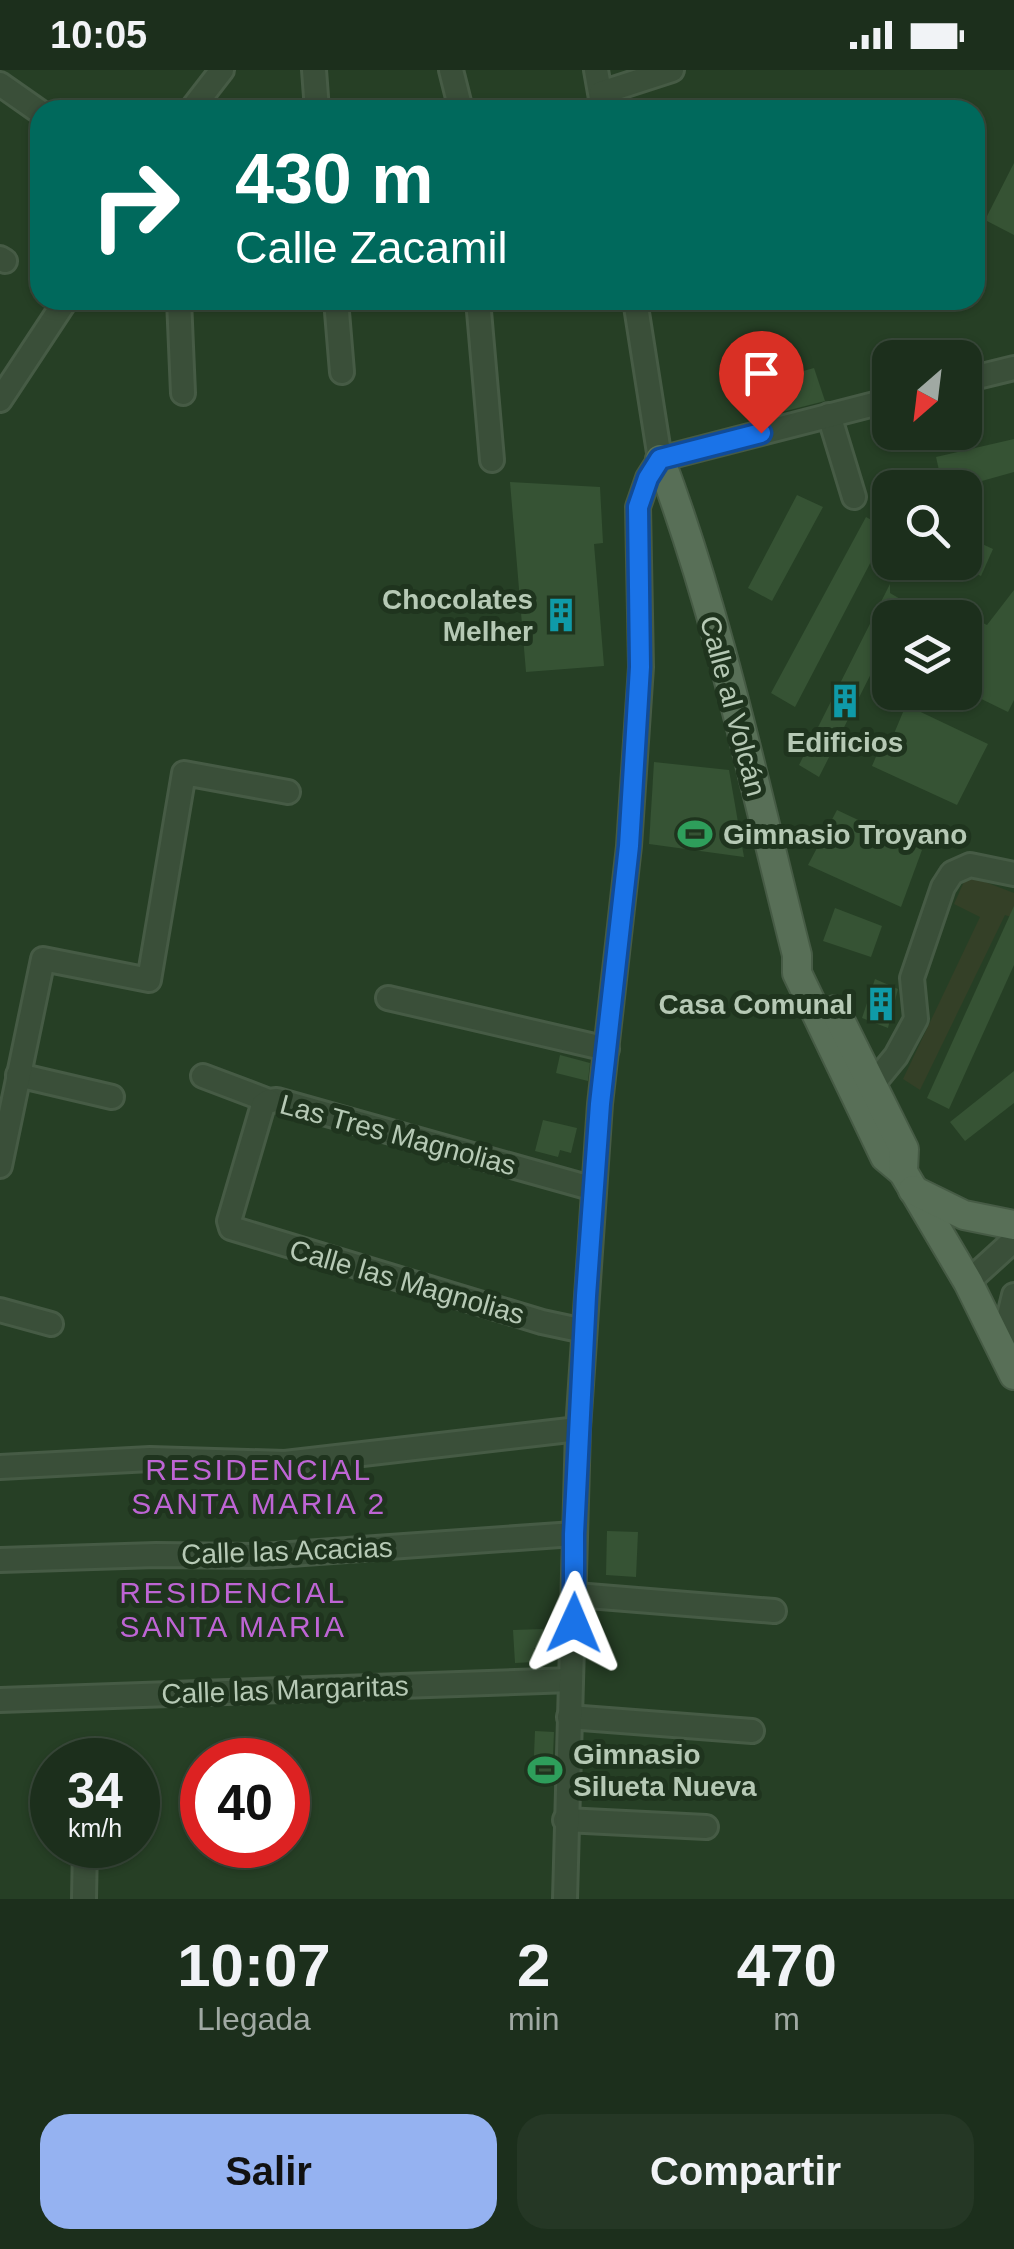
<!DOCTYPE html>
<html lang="es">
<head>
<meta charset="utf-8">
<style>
	:root { --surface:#1c2f1c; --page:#253725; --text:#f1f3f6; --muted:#a0a9a3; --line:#3a4a3b; --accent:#95b2f1 }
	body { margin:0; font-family:Helvetica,sans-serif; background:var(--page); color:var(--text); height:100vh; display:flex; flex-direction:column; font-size:38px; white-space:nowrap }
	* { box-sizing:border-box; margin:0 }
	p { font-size:32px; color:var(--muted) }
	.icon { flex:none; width:55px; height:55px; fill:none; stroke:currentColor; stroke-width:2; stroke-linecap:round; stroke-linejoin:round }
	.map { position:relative; height:1829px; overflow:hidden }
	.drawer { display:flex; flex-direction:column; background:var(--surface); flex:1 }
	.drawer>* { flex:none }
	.hud { position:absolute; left:30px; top:30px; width:955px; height:210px; border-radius:30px; box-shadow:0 2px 8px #0004,0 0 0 2px var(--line); background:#00695c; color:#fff; overflow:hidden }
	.needle { width:65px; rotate:208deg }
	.tools { position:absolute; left:872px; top:270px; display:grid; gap:20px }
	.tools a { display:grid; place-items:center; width:110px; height:110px; border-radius:20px; background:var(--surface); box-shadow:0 2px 8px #0004,0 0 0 2px var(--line); font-size:50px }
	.speed { position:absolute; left:30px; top:1668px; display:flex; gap:20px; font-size:50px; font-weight:700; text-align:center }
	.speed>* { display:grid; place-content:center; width:130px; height:130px; border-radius:50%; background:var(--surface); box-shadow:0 2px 8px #0004,0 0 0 2px var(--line); line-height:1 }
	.speed small { font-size:25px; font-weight:400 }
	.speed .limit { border:15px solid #d22; background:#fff; color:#111 }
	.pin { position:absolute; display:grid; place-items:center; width:85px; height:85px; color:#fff; margin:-102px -42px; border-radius:50% 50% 50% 0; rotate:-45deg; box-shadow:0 0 10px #0007 }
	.pin .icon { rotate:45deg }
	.me { position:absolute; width:110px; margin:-55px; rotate:1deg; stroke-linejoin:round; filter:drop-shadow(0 0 8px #0008) }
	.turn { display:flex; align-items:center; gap:35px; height:210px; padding:0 40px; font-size:45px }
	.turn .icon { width:130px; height:130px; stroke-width:2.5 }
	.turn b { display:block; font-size:70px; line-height:85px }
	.eta { display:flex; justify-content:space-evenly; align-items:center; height:170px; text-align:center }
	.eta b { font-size:60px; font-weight:700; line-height:70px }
	.action { display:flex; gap:20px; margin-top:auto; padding:20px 40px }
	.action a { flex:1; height:115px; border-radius:30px; background:var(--accent); color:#111; font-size:40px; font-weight:700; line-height:115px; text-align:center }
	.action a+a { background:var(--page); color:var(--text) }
	.status { display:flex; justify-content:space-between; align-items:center; height:70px; padding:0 50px; background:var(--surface); direction:ltr }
	.status svg { height:28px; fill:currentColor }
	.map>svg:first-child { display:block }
	.green { fill:#344027 }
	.building { fill:#365334 }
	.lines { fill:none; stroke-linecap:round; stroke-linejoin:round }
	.minor-casing { stroke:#465b45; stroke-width:28 }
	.major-casing { stroke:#465b45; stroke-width:32 }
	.minor { stroke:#3a4f39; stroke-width:22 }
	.major { stroke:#586f57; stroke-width:28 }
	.route-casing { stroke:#114b97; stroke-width:25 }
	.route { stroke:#1a73e8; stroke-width:18 }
	.labels { text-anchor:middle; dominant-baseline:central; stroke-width:10; stroke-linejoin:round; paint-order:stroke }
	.poi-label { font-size:28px; font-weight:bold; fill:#b6c9b5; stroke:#1f341e; text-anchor:end }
	.street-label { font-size:28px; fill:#b6c9b5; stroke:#1f341e }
	.neighbourhood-label { font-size:30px; letter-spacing:2.5px; fill:#be65d4; stroke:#1f341e }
</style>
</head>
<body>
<div class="status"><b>10:05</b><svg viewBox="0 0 49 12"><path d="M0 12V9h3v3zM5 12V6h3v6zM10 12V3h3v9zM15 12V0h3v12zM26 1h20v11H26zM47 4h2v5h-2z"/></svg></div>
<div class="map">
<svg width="1014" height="1829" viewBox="0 0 1014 1829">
	<rect width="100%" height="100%" fill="#263f25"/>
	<path class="green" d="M967,805L1014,823V848L1005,845L920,1020L903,1009L980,847L954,834Z"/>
	<g class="building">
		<path d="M1014,93V165L985,150Z"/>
		<path d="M814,298L825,331L766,346L757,314Z"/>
		<path d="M1014,369V402L964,416L943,418L936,387Z"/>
		<path d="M510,412L600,417L603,473L594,474L604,596L526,602Z"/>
		<path d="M797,425L823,437L772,531L748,518Z"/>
		<path d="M866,447L888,459L795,637L771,623Z"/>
		<path d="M965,466L993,479L981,506L965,498Z"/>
		<path d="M890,514V523L907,533L900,548H890V566L819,707L799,695Z"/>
		<path d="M1014,520V630L1008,642L965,621V544L987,555Z"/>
		<path d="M906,635L988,674L957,735L872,696L881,675L888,678Z"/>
		<path d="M654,692L729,700L744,787L649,774Z"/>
		<path d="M837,740L922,780L901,837L808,795Z"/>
		<path d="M1014,836V895L949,1039L927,1028Z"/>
		<path d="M835,838L882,856L871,887L823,871Z"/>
		<path d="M875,909L898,919L888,958L862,948Z"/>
		<path d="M560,985L590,993L588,1011L556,1003Z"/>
		<path d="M1014,1001V1033L965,1071L950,1052Z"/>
		<path d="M543,1050L577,1058L571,1083L560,1080L558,1087L535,1081Z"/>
		<path d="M607,1461L638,1462L636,1507L606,1505Z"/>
		<path d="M543,1559V1578H534V1592L515,1593L513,1560Z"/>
		<path d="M535,1661L554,1662L552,1709L533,1708Z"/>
	</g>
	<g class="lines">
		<g class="minor-casing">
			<g id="minor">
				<path d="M314,0L317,40"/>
				<path d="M451,0L461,40"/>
				<path d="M596,0L603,40"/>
				<path d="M0,14L40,42"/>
				<path d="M601,23L672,0"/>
				<path d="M191,40L222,0"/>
				<path d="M0,188L5,191"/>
				<path d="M179,230L183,323"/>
				<path d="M336,230L342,302"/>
				<path d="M478,230L492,390"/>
				<path d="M635,230L660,389"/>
				<path d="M965,310L1014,298"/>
				<path d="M0,330L66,230"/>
				<path d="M829,345L854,427"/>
				<path d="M660,389L890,330"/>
				<path d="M388,928L607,979"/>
				<path d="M18,1005L112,1027"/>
				<path d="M203,1006L269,1031L277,1030L594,1119"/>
				<path d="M873,1014L896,986L916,949L912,908L943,817L952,803L970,795L1014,804"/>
				<path d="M269,1031L263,1035L229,1151L231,1158L542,1252L584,1261"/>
				<path d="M0,1096L43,889L149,910L184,703L288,722"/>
				<path d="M968,1212L1014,1170"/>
				<path d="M0,1240L51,1254"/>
				<path d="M1010,1289L1006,1258L1014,1225"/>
				<path d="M0,1397L150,1389L285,1393L578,1359"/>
				<path d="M0,1490L156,1485L262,1486L574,1464"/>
				<path d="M576,1525L774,1541"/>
				<path d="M0,1630L571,1610"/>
				<path d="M569,1647L752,1661"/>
				<path d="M565,1750L706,1757"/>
				<path d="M84,1829L85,1775"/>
				<path d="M565,1829L578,1359L600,1034L629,776L641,597L638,437L648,408L660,389"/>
			</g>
		</g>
		<g class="major-casing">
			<g id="major">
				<path d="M660,389C720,549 755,719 797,885V903L885,1087L903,1102L968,1212L1014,1305"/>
				<path d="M835,940L904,1079L903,1102"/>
				<path d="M913,1120L964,1145L1014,1155"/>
			</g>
		</g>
		<use href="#minor" class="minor"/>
		<use href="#major" class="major"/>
	</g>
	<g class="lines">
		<g class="route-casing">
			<path id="route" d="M574,1553V1464L586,1226L600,1034L629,776L640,597L638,437L648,408L660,389L761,363"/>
		</g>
		<use href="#route" class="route"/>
	</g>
	<defs>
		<g id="building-bare" transform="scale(2.7)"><path d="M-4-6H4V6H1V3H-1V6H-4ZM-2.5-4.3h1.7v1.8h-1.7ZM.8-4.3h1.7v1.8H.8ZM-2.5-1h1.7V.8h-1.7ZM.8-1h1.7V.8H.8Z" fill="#0f9aa8" stroke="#1f341e" stroke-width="2.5" paint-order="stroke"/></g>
		<g id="stadium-bare" transform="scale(2.7)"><path d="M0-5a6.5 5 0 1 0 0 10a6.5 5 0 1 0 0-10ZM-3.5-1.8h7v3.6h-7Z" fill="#2e9e5b" stroke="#1f341e" stroke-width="2.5" paint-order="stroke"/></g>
	</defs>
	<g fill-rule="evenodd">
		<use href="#building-bare" x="561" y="545"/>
		<use href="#building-bare" x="845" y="631"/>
		<use href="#stadium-bare" x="695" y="764"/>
		<use href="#building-bare" x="881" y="934"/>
		<use href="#stadium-bare" x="545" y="1700"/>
	</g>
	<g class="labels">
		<g class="poi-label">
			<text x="533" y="529">Chocolates<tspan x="533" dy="32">Melher</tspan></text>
			<text x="845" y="672" text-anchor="middle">Edificios</text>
			<text x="723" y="764" text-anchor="start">Gimnasio Troyano</text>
			<text x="853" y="934">Casa Comunal</text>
			<text x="573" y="1684" text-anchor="start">Gimnasio<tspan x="573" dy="32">Silueta Nueva</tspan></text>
		</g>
		<g class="street-label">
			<text transform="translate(733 636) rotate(75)">Calle al Volcán</text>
			<text transform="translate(398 1065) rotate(15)">Las Tres Magnolias</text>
			<text transform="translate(407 1212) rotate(16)">Calle las Magnolias</text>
			<text transform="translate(287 1481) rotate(-2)">Calle las Acacias</text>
			<text transform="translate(285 1620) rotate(-2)">Calle las Margaritas</text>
		</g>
		<g class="neighbourhood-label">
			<text x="259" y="1399">RESIDENCIAL<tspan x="259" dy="34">SANTA MARIA 2</tspan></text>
			<text x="233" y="1522">RESIDENCIAL<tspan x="233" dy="34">SANTA MARIA</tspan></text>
		</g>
	</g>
</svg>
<div class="tools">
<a><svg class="needle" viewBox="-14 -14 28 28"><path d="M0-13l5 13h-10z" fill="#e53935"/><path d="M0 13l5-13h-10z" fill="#a0a9a3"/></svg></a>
<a><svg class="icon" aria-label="search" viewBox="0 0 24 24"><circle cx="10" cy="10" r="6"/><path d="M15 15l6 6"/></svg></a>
<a><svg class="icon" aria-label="layers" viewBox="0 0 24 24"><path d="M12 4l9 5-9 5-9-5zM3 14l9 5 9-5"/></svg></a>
</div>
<div class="speed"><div>34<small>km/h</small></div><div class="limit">40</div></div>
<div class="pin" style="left:761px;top:363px;background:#d93025"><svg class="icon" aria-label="arrive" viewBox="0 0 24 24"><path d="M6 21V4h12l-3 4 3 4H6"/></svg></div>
<svg class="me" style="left:574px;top:1553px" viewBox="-20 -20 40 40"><path d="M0-17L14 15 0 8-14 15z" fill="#1a73e8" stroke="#fff" stroke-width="4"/></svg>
<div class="hud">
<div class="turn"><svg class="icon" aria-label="right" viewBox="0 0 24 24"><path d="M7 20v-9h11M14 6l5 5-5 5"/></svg><div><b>430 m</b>Calle Zacamil</div></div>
</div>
</div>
<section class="drawer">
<div class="eta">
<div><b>10:07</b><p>Llegada</p></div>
<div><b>2</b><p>min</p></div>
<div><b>470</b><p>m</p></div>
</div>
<div class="action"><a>Salir</a><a>Compartir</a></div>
</section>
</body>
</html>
